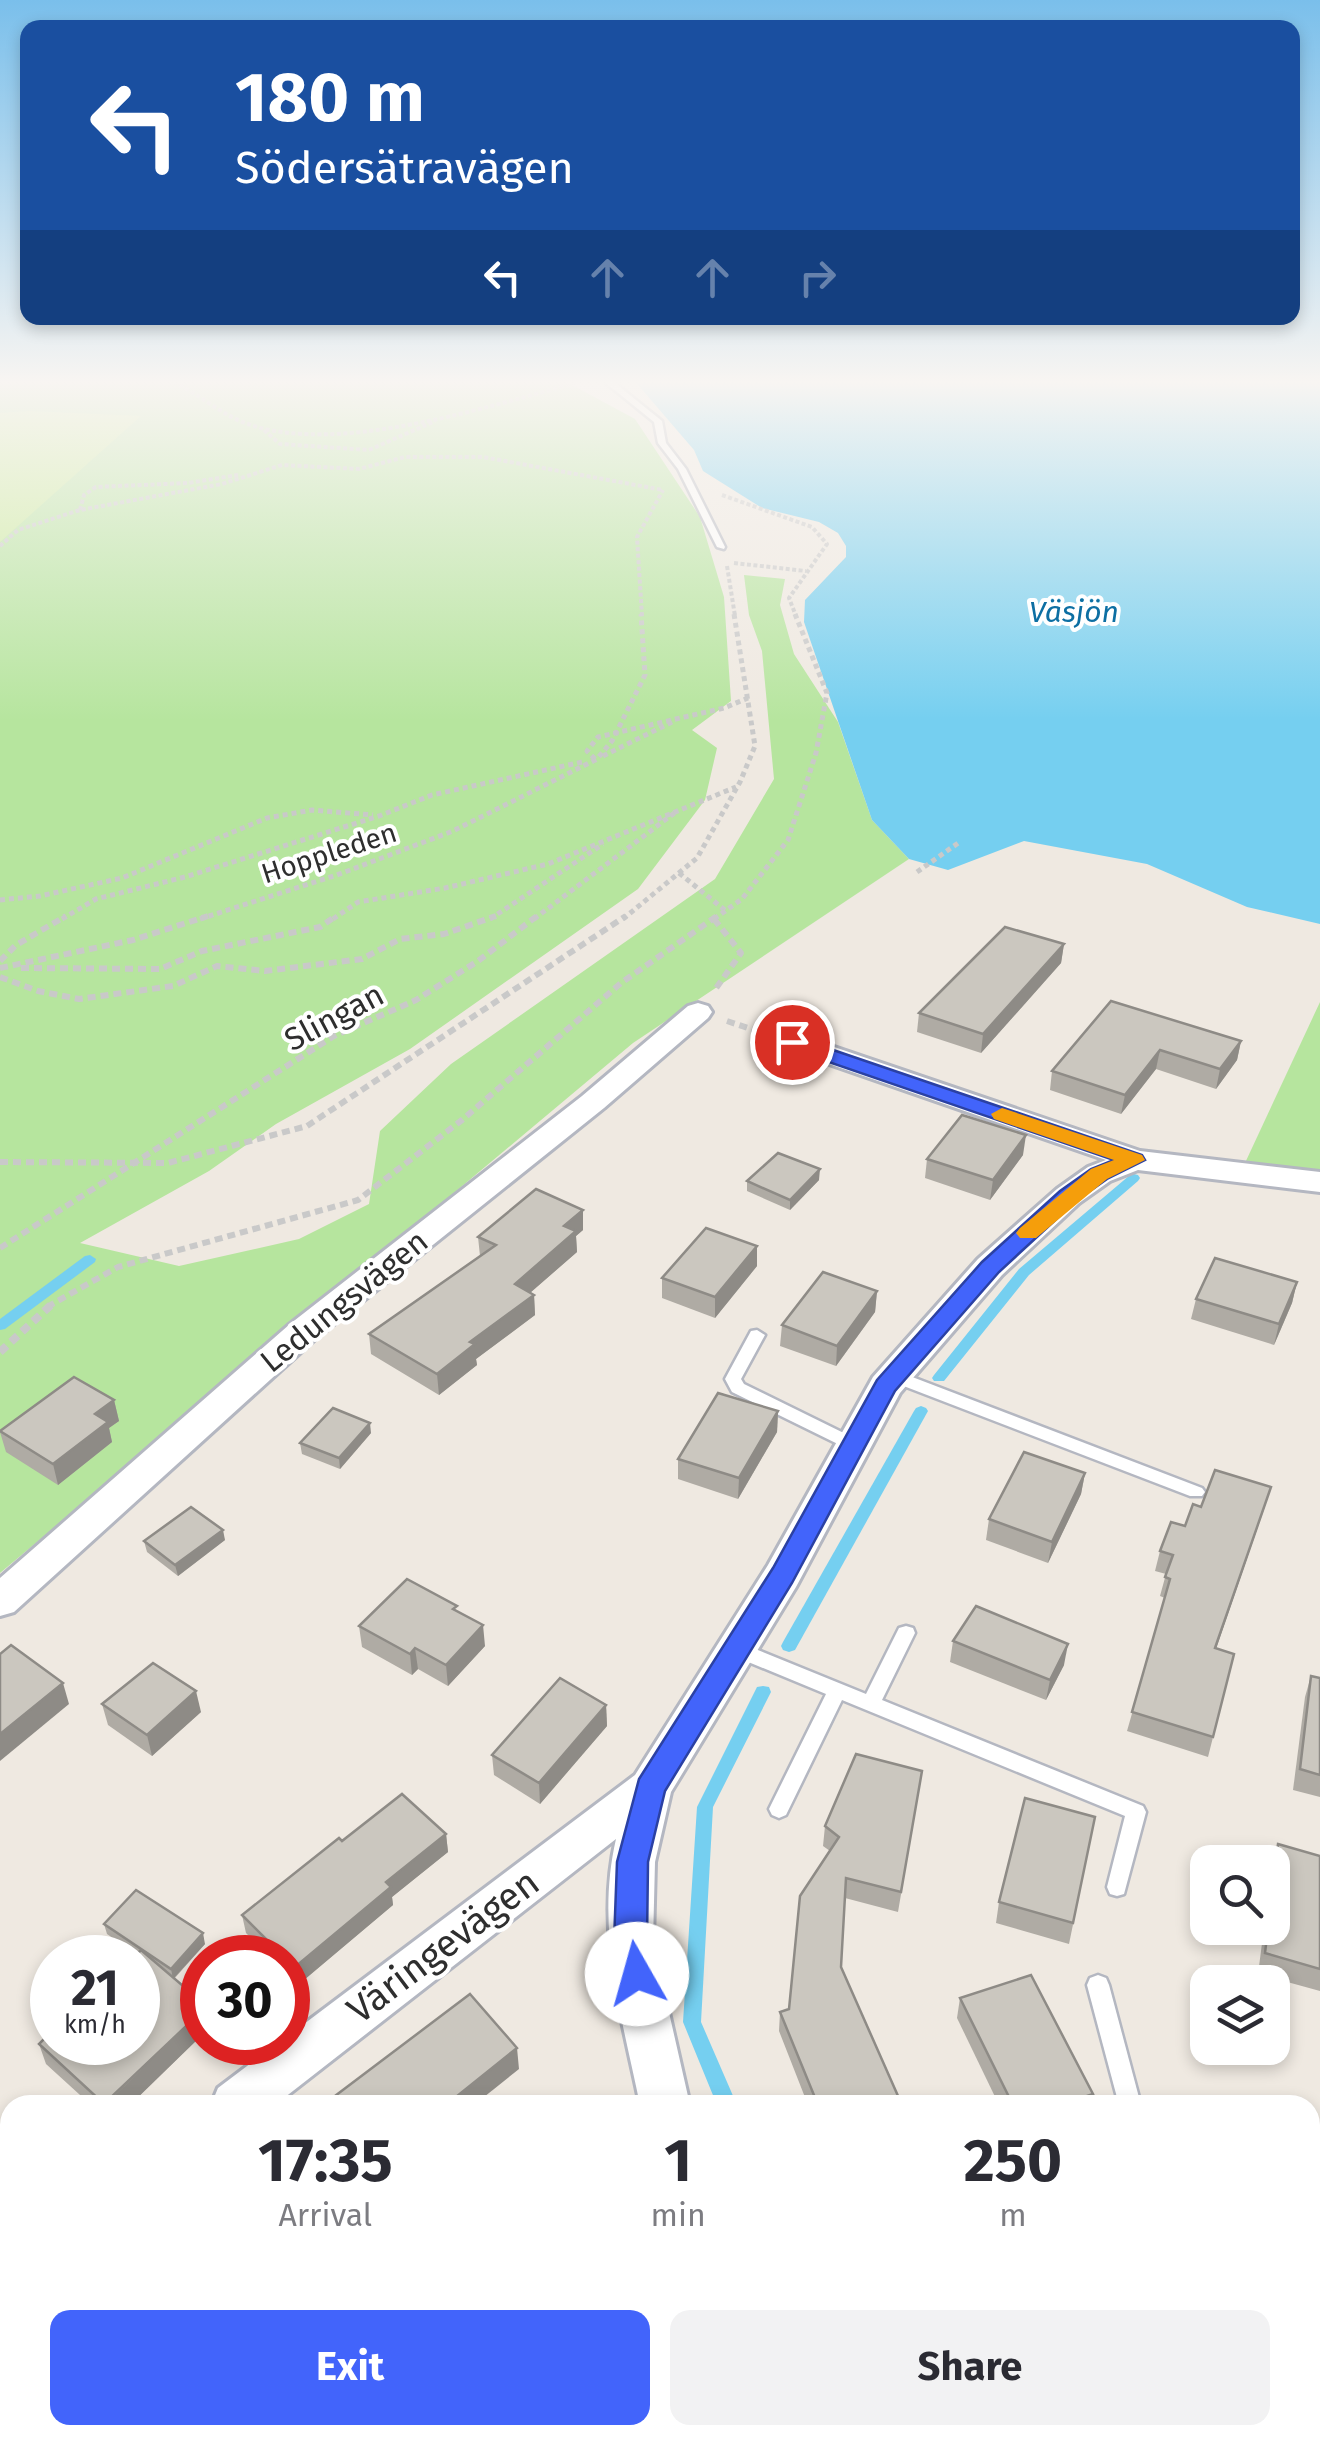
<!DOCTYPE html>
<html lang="en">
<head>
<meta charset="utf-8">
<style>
	:root { --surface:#fff; --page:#f2f2f3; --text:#2b2b33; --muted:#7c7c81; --accent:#4264fb }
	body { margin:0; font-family:"Fira Sans",sans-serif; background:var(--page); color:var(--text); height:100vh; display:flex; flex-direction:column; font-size:38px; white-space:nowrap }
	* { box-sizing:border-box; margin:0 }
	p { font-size:32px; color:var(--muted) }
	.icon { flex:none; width:55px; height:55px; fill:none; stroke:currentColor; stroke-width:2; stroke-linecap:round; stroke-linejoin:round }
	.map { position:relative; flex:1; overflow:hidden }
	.panel { position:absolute; left:0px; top:2095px; width:1320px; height:350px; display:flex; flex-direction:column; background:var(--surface); border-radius:30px 30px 0 0; box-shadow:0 5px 15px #0003 }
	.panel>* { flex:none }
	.hud { position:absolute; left:20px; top:20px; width:1280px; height:305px; border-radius:20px; box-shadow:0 5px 15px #0003; background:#1a4fa0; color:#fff; overflow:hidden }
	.buttons { position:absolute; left:1190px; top:1845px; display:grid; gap:20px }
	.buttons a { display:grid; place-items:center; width:100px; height:100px; border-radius:20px; background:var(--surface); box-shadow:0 5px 15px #0003; font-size:50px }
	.speed { position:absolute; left:30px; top:1935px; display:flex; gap:20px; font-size:50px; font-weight:700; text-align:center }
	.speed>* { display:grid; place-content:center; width:130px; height:130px; border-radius:50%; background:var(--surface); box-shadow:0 5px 15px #0003; line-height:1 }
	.speed small { font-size:25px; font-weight:400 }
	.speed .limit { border:15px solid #d22; background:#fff; color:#111 }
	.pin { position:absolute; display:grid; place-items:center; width:85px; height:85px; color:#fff; margin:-42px; border:5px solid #fff; border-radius:50%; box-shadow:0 2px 10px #0007 }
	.me { position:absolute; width:110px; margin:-55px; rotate:353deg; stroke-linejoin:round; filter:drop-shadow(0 0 8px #0008) }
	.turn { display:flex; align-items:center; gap:35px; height:210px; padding:0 50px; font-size:45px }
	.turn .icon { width:130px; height:130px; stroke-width:2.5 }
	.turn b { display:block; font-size:70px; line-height:85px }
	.lanes { display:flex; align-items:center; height:95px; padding:0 50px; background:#0003; justify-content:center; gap:50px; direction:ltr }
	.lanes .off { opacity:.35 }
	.eta { display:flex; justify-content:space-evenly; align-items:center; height:170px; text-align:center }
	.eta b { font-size:60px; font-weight:700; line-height:70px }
	.button { display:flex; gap:20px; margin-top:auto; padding:20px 50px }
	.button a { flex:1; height:115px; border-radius:20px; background:var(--accent); color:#fff; font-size:40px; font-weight:700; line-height:115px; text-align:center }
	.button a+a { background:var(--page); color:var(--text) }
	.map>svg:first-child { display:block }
	.green { fill:#b6e59e }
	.pitch { fill:#c9ec9a }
	.water { fill:#75cff0 }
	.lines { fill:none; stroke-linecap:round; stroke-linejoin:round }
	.stream { fill:#75cff0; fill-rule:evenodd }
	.service-casing { stroke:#b4b7c1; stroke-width:5 }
	.minor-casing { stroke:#b4b7c1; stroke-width:6 }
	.path-far3 { stroke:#c9c9c9; stroke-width:4; stroke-dasharray:4 2.5; stroke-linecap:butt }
	.path-far2 { stroke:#c9c9c9; stroke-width:5; stroke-dasharray:5 4; stroke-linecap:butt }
	.path-far1 { stroke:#c9c9c9; stroke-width:6; stroke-dasharray:8 5; stroke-linecap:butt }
	.path { stroke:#c9c9c9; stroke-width:8; stroke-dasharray:9 6; stroke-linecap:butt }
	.service { fill:#fff; fill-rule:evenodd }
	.minor { fill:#fff; fill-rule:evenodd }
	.wall { fill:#afaba4 }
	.shaded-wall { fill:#8e8b86 }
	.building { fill:#cbc7bf; stroke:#8e8b86; stroke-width:2.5 }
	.route { fill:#4264fb; stroke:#2b41a3; stroke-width:2.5 }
	.slow { fill:#f59e0b }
	.labels { text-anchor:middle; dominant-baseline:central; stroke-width:8; stroke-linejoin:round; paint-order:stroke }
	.far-street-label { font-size:28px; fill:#2e2e2e; stroke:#fff }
	.far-water-label { font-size:30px; font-style:italic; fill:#0d6fa3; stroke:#fff }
	.street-label { font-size:32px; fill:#2e2e2e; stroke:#fff }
	.near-street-label { font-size:38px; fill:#2e2e2e; stroke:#fff }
</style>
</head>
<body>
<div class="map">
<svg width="1320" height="2445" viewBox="0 0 1320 2445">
	<rect width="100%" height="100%" fill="#efe9e1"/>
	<g class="green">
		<path d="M0,379H561L635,419L700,517L724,597L731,701L692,730L717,748L705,800L638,889L410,1049L276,1124L209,1171L80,1243L179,1266L299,1239L369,1204L380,1131L451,1064L715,879L774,779L762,651L749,615L744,575L785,579L780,605L794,654L838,722L872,820L909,859L633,1043L0,1573Z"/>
		<path d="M1320,1002V1170L1245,1163Z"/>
	</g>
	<path class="pitch" d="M29,411L141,416L0,542V413Z"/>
	<path class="water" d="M633,379H1320V924L1247,907L1147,864L1024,841L948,870L909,859L872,820L804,622L805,600L846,557V546L838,533L819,522L762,508L703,471L694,450Z"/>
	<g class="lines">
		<g class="stream">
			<path d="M1134,1174L1138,1175L1140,1178L1138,1181L1029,1275L944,1381H934L932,1378L934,1375L1019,1269L1130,1175Z"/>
			<path d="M90,1255L96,1259L95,1262L5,1329L0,1330V1319L85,1256Z"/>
			<path d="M921,1406L926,1408L928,1411L795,1650L789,1652L783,1650L781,1646L783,1642L914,1411L916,1408Z"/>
			<path d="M763,1686L769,1687L771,1692L713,1807L701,2022L737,2105H717L683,2022L697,1807L757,1687Z"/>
			<path d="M927,2435H953L958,2445H933Z"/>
		</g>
		<g class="service-casing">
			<g id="service">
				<path d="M601,379H610L662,421L666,443L686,469L725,547L724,549L717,547L678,469L658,443L654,422Z"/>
				<path d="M757,1330L765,1335L741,1379L744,1384L860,1441L862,1445L860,1449H848L732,1392L725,1379L751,1331Z"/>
				<path d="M894,1370L1202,1488L1205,1492L1202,1496H1190L888,1380L886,1376L888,1372Z"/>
				<path d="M906,1626L913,1628L915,1633L882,1700L1143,1806L1146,1812L1124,1894L1117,1896L1110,1894L1107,1887L1125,1816L842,1700L786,1815L779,1818L772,1815L769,1809L826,1694L729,1654L727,1649L729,1644L736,1642L743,1644L866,1694L899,1628Z"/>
				<path d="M1098,1975L1106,1978L1109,1985L1141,2105H1119L1087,1985L1090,1978Z"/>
				<path d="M1212,2435H1244L1249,2445H1217Z"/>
			</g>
		</g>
		<g class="minor-casing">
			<g id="minor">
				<path d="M698,1003L708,1006L712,1012L708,1018L604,1108L314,1340L14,1612L0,1616V1578L290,1324L582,1096L688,1006Z"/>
				<path d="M793,1033L1140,1151L1320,1172V1192L1138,1170L1110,1181L1079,1203L1002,1275L900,1393L796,1587L671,1792L655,1862L653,1942L690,2105H640C622,2017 595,1929 616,1839L275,2105H211L218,2088L279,2042H288V2036L635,1775L768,1565L873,1377L978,1259L1057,1189L1088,1167L1106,1160L783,1048L779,1042L783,1036Z"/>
				<path d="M10,2252V2308L0,2313V2256Z"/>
				<path d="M832,2435H891L895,2445H836Z"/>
			</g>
		</g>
		<g class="path-far3">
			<path d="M168,379C196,391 219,414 248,424C337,456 490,406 579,382"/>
			<path d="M264,430L280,444L369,450L435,421"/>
			<path d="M722,495L812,527L827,544L789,598L796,616"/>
			<path d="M80,510L84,495L96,487L188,483L238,475"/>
			<path d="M0,546L18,530L80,510L222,484L282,465L359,469L405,457H483L663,490"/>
			<path d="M734,563L806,571"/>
			<path d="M727,566L735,616"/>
			<path d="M642,616L637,537L663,490"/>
		</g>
		<g class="path-far2">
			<path d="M603,756L672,722"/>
			<path d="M595,759L587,751L598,737L724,708L748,698"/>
			<path d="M917,872L961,841"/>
			<path d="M679,873L726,911"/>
			<path d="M0,900L40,896L122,878L267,818L312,810L373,815"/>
			<path d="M62,919L96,899L185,877L379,816L432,795L582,762"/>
			<path d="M200,919L337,875L453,831L597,759L612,741L645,675L641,614"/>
			<path d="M333,919L358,902L445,888L548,864L736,787"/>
			<path d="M490,919L603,844"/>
			<path d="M534,919L677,811"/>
			<path d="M623,919L697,858L740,782L755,746L734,614"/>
			<path d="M714,919L742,899L788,840L816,753L827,693L795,614"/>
		</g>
		<g class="path-far1">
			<path d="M714,919L741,953L714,991"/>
			<path d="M0,961L16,945L66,916"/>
			<path d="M0,968L133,940L208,916"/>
			<path d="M21,968L160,969L202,951L320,927L336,916"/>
			<path d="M0,977L38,991L79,999L173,986L217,966L265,971L362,959L400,939L444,934L496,916"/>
			<path d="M727,1021L763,1033"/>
			<path d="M0,1162L168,1163L307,1126L626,916"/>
			<path d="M0,1248L334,1036L416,1000L478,961L537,916"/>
			<path d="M47,1307L118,1267L358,1200L462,1120L621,983L717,916"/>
		</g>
		<path class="path" d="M0,1352L51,1305"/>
		<use href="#service" class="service"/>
		<use href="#minor" class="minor"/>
	</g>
	<g class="wall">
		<path d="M1064,944L1061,963L981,1053L917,1032L919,1013Z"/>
		<path d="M1111,1001L1241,1041L1237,1060L1216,1089L1156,1069L1121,1114L1050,1090L1052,1071Z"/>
		<path d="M1023,1155L990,1200L925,1178L927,1159Z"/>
		<path d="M819,1180L790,1210L747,1191V1181Z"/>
		<path d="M583,1210V1230L576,1236L577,1252L530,1293L534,1295L535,1315L476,1359L477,1365L439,1395L371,1354L369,1334L480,1256L478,1237Z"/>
		<path d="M757,1246V1266L715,1318L662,1298V1278Z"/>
		<path d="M1297,1282L1292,1303L1274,1345L1191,1319L1196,1299Z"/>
		<path d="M877,1291L875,1312L836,1366L780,1346L782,1325Z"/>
		<path d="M114,1400L119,1421L109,1428L112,1442L58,1485L6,1452L0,1432Z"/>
		<path d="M778,1411L777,1432L738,1499L678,1479V1459Z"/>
		<path d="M371,1433L340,1469L302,1454L300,1443Z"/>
		<path d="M1085,1473L1081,1494L1048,1563L986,1540L989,1519Z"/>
		<path d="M1271,1487L1265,1506L1216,1649L1234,1654L1208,1757L1127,1731L1165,1598L1160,1596L1166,1574L1155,1571L1160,1551L1185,1526L1201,1507Z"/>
		<path d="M225,1540L178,1576L147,1552L144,1541Z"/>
		<path d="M458,1612L485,1646L448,1686L418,1669L412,1675L362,1647L359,1626Z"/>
		<path d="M953,1641L1064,1665L1046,1700L950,1662Z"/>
		<path d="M1311,1676L1320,1678V1797L1293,1790L1305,1697Z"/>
		<path d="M102,1704L201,1712L152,1756L108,1725Z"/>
		<path d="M606,1705L607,1726L540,1804L494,1775L492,1755Z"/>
		<path d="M922,1771L898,1912L845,1898L841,1967L902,2105H808L779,2031L780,2012L789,2009L830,1851L823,1846L825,1826Z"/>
		<path d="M1095,1817L1069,1944L996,1923L999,1902Z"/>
		<path d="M446,1834L448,1852L392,1897L393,1905L298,1985L288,1974V1958H271L246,1933L242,1915L342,1841Z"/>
		<path d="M1278,1844L1320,1856V1991L1258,1974L1264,1928H1272V1862Z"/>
		<path d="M104,1924L205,1944L174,1979L202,2011V2035L130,2105H91L46,2064L39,2044L136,1954L107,1934Z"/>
		<path d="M960,1998L1093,2094L1090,2105H999L957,2018Z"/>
		<path d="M1320,2204V2232L1311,2227Z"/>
		<path d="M1310,2289L1320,2299L1319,2433L1310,2423Z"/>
		<path d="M1066,2435H1213L1223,2445H1071L1065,2439Z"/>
	</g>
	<g class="shaded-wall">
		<path d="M1064,944L1061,963L981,1053L983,1034Z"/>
		<path d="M1241,1041L1237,1060L1216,1089L1220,1069Z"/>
		<path d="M1160,1050L1156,1069L1121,1114L1125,1095Z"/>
		<path d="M1026,1135L1023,1155L990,1200L993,1180Z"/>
		<path d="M820,1169L819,1180L790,1210V1200Z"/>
		<path d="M583,1210V1230L576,1236L577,1252L516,1305L515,1284L564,1226Z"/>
		<path d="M757,1246V1266L715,1318V1297Z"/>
		<path d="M1297,1282L1292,1303L1274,1345L1279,1324Z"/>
		<path d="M877,1291L875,1312L836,1366L837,1346Z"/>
		<path d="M534,1295L535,1315L476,1359L477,1365L439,1395L437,1374L470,1342Z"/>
		<path d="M114,1400L119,1421L109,1428L112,1442L58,1485L53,1464L95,1414Z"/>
		<path d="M778,1411L777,1432L738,1499L739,1478Z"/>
		<path d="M370,1423L371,1433L340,1469L339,1458Z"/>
		<path d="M1085,1473L1081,1494L1048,1563L1052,1542Z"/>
		<path d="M1271,1487L1265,1506L1209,1668L1215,1648Z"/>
		<path d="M223,1530L225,1540L178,1576L175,1565Z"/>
		<path d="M483,1625L485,1646L448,1686L446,1665Z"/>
		<path d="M1068,1644L1064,1665L1046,1700L1050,1680Z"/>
		<path d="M415,1648L418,1669L412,1675L410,1654Z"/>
		<path d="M63,1683L69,1704L0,1761V1734Z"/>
		<path d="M196,1691L201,1712L152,1756L147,1735Z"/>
		<path d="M606,1705L607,1726L540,1804L539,1783Z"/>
		<path d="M446,1834L448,1852L392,1897L393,1905L298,1985L295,1967L386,1882Z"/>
		<path d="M203,1933L205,1944L173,1979L171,1969Z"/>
		<path d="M202,2011V2035L130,2105H105Z"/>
		<path d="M517,2048L519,2069L474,2105H446Z"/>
		<path d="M1093,2094L1090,2105H1061Z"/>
		<path d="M106,2435H122L116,2445H100Z"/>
	</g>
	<g class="building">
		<path d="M1005,927L1064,944L983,1034L919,1013Z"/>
		<path d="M1111,1001L1241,1041L1220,1069L1160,1050L1125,1095L1052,1071Z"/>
		<path d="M962,1115L1026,1135L993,1180L927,1159Z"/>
		<path d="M778,1153L820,1169L790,1200L747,1181Z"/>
		<path d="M536,1189L583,1210L564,1226L576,1231L515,1284L534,1295L470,1342L475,1344L437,1374L369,1334L496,1245L478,1237Z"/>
		<path d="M706,1228L757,1246L715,1297L662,1278Z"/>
		<path d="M1215,1258L1297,1282L1279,1324L1196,1299Z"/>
		<path d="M823,1272L877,1291L837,1346L782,1325Z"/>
		<path d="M74,1377L114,1400L95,1414L108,1422L53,1464L0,1431Z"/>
		<path d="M718,1393L778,1411L739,1478L678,1459Z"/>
		<path d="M333,1408L370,1423L339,1458L300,1443Z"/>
		<path d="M1024,1452L1085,1473L1052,1542L989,1519Z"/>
		<path d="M1215,1470L1271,1487L1215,1648L1234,1654L1213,1737L1132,1712L1170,1579L1165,1577L1173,1555L1160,1551L1171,1522L1185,1526L1193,1504L1201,1507Z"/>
		<path d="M191,1507L223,1530L175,1565L144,1541Z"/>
		<path d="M407,1579L457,1606L453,1609L483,1625L446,1665L415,1648L410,1654L359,1626Z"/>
		<path d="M976,1606L1068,1644L1050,1680L953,1641Z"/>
		<path d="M11,1645L63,1683L0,1734V1654Z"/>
		<path d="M153,1663L196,1691L147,1735L102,1704Z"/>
		<path d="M1311,1676L1320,1678V1775L1300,1769Z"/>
		<path d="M560,1678L606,1705L539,1783L492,1755Z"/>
		<path d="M856,1754L922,1771L901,1892L846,1878L841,1967L902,2105H818L780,2012L789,2009L800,1896L839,1837L825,1826Z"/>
		<path d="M402,1794L446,1834L386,1882L391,1887L295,1967L288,1960V1958H285L242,1915L339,1838L342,1841Z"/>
		<path d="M1025,1798L1095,1817L1073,1923L999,1902Z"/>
		<path d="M1278,1844L1320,1856V1969L1265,1953L1268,1928H1272V1889Z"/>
		<path d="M136,1890L203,1933L171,1969L104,1924Z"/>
		<path d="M141,1950L189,1991L202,2011L104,2104L39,2044L52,2031V2042H138V1958H133Z"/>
		<path d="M1031,1975L1093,2094L1061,2105H1013L960,1998Z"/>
		<path d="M470,1994L517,2048L446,2105H336L331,2099Z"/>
		<path d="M1310,2289L1320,2299V2406L1310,2396Z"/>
		<path d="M6,2361L10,2363V2435H106L100,2445H5L0,2442V2370Z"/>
		<path d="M1085,2435H1213L1223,2445H1095Z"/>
	</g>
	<linearGradient id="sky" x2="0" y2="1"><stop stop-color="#7abfeb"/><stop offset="0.53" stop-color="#f8f5f2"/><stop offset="1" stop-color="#f8f5f2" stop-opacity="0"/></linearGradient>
	<rect width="1320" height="721" fill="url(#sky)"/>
	<path class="route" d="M792,1036L1142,1155L1145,1160L1107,1179L1076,1201L999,1272L895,1391L792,1583L665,1791L648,1862L647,1942L653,1974L649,1985L637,1989L625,1985L614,1942L617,1862L639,1779L773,1568L877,1380L982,1262L1060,1191L1091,1169L1114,1160L785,1047L782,1042Z"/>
	<path class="slow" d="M1002,1108L1142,1155L1145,1160L1107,1179L1036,1238H1020L1016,1233L1020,1228L1091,1169L1114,1160L994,1119L991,1114Z"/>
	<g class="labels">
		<g class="far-street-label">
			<text transform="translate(329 853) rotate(-18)">Hoppleden</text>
		</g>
		<g class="far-water-label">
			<text x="1074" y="612">Väsjön</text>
		</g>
		<g class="street-label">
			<text transform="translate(334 1017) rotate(-28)">Slingan</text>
			<text transform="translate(344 1301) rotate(-39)">Ledungsvägen</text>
		</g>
		<g class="near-street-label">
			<text transform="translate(443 1946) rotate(-37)">Väringevägen</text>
		</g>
	</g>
</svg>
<div class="buttons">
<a><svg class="icon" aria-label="search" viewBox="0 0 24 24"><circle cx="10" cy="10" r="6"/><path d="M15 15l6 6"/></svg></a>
<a><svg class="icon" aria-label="layers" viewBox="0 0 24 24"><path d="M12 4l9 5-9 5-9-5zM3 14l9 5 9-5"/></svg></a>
</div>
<div class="speed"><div>21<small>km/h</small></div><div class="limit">30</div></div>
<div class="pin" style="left:792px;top:1042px;background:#d93025"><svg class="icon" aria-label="arrive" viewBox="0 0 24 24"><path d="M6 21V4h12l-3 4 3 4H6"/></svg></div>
<svg class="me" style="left:637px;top:1974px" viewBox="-20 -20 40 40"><circle r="19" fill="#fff"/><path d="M0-13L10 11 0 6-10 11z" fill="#4264fb"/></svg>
<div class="hud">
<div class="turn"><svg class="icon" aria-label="left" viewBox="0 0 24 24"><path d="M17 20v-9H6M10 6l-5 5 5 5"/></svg><div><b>180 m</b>Södersätravägen</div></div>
<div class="lanes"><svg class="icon" aria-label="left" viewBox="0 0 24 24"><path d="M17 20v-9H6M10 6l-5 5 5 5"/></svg><svg class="icon off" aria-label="ahead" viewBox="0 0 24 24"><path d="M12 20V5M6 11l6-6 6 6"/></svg><svg class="icon off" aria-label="ahead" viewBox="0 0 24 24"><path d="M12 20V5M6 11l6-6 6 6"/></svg><svg class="icon off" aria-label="right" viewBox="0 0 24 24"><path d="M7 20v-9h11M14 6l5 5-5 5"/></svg></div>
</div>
<section class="panel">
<div class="eta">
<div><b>17:35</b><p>Arrival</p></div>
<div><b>1</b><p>min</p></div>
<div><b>250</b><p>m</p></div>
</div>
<div class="button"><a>Exit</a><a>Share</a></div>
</section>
</div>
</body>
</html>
